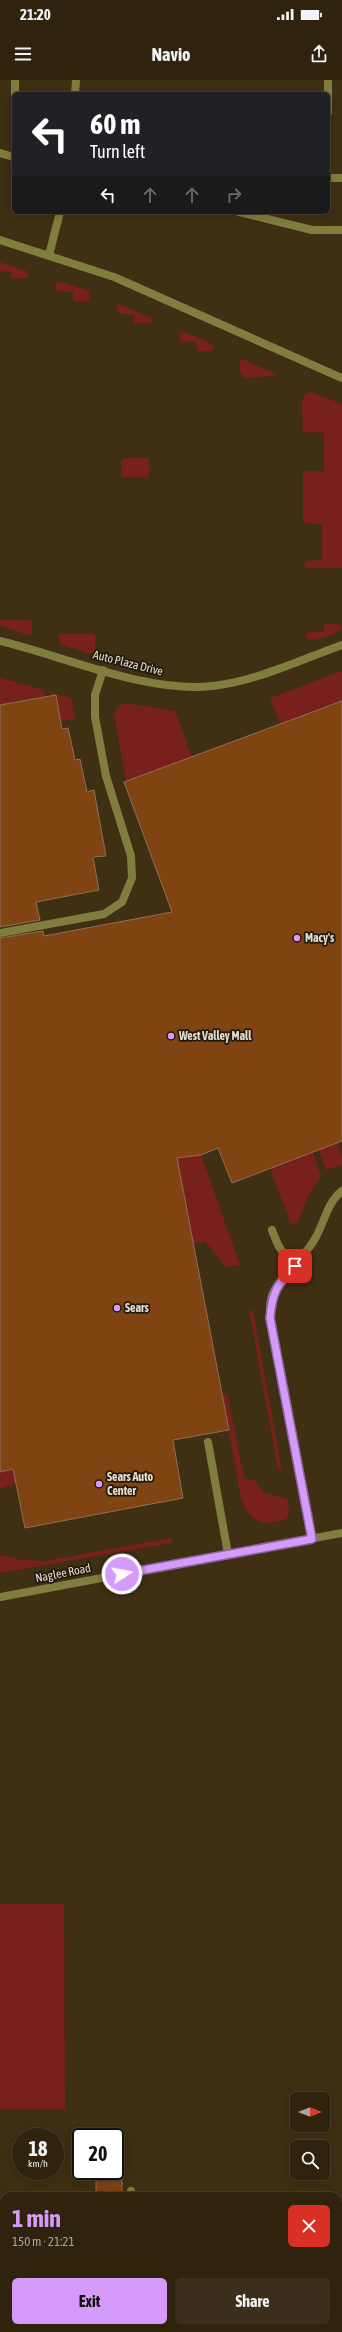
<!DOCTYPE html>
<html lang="en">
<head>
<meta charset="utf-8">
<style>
	:root { --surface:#2f230e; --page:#3b2f1c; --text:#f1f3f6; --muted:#a7a49e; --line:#4a402e; --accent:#d69bfa }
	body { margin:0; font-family:"Asap Condensed",sans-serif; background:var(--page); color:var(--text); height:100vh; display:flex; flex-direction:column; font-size:15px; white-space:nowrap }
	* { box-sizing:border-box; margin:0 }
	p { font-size:13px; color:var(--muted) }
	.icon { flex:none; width:22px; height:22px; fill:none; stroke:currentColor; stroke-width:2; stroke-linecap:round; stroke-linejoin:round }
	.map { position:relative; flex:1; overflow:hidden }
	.side { position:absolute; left:0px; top:2112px; width:342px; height:140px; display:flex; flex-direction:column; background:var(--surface); border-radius:12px 12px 0 0; box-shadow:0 2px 10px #0003,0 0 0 1px var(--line) }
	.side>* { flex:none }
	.hud { position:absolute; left:12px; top:12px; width:318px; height:122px; border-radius:6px; box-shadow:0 2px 10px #0003,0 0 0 1px var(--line); background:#202124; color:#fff; overflow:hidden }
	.needle { width:26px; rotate:90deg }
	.fabs { position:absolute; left:290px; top:2012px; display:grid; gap:8px }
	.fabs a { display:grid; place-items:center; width:40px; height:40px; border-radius:6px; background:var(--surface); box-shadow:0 2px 10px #0003,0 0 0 1px var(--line); font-size:20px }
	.speed { position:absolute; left:12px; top:2048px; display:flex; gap:8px; font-size:20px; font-weight:700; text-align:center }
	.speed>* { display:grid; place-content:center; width:52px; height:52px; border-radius:50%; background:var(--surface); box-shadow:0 2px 10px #0003,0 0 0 1px var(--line); line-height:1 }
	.speed small { font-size:10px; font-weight:400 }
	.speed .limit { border:2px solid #111; border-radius:6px; background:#fff; color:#111 }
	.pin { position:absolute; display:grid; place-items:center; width:34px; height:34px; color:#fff; margin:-17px; border-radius:8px; box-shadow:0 2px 6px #0006 }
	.me { position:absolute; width:44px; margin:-22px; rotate:79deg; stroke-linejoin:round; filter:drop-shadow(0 0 3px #0008) }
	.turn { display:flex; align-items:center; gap:14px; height:84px; padding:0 12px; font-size:18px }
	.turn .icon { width:52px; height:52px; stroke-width:2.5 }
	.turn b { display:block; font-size:28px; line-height:34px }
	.lanes { display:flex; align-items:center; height:38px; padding:0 12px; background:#0003; justify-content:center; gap:20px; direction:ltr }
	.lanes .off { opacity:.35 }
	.round { display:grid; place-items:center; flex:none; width:42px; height:42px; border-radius:6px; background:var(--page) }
	.headline { display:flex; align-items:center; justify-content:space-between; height:68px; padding:0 12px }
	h1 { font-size:24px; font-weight:700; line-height:30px; color:var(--accent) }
	.button { display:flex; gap:8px; margin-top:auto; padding:8px 12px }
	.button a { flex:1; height:46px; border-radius:6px; background:var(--accent); color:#111; font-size:16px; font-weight:700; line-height:46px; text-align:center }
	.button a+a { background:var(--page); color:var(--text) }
	.status { display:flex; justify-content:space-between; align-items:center; height:28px; padding:0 20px; background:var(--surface); direction:ltr }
	.status svg { height:11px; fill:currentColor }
	header { display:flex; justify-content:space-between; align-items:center; height:52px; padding:0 12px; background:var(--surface); font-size:18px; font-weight:700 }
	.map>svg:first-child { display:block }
	.green { fill:#77211a }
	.building { fill:#804413; stroke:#8d6f5c }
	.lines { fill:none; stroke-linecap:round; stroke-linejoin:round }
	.lane { stroke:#817d3f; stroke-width:8 }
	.route-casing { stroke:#8b65a2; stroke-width:10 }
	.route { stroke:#d69bfa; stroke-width:7 }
	.poi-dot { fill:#d69bfa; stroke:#20190d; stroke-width:1.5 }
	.labels { text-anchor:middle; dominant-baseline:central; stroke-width:3.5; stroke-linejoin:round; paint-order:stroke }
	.street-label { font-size:12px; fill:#e5dbcb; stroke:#20190d }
	.poi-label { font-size:12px; font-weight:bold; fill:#e5dbcb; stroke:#20190d; text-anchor:start }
</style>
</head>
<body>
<div class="status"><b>21:20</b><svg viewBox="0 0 49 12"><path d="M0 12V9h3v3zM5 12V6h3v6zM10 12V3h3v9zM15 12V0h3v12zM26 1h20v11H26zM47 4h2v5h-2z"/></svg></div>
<header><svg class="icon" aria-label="menu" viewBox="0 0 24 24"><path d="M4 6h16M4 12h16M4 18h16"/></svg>Navio<svg class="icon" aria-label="share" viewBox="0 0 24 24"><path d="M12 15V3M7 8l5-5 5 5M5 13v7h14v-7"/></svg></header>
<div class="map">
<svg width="342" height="2252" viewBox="0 0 342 2252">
	<rect width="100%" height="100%" fill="#3f2f13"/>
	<g class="green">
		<path d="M0,182L27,191L28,198L11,199V192L0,191Z"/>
		<path d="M59,201L89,211L90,221H73V212L56,211L55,204Z"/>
		<path d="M118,224L151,238L152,241L149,243H134V235L117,233Z"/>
		<path d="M180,252H184L212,264L214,268L211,271H197L196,262L180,261Z"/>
		<path d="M243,279L273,293L276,296L244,298L240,292V280Z"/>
		<path d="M311,312L342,324V488H308L304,485L307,481L322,480V444L303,443V391H324V353L303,352L302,320L305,314Z"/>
		<path d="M125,378H148L150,382L149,397H122L121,381Z"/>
		<path d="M0,540H30L32,542V553L26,555L0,545Z"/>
		<path d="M324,544H338L342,548C335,554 312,565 305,557L308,552H324Z"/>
		<path d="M61,554H95V572L91,574L60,564L58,557Z"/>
		<path d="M342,591V621L280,644L270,618Z"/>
		<path d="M0,598L44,610L45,617L0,625Z"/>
		<path d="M50,612L71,618L75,639L60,641L56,615L50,616Z"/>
		<path d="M124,623L175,631L192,677L126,701L114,634L117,628Z"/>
		<path d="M337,1063L342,1076V1085L326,1090L319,1070Z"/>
		<path d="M313,1072L321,1096L308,1116L298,1142L291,1144L270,1089Z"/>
		<path d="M201,1075L240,1185L226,1187L205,1161L193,1164L177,1078Z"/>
		<path d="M249,1229L253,1231L282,1391L278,1389Z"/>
		<path d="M222,1313L228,1317L244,1398L255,1400L264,1413L287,1419L290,1432L286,1439C262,1447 250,1443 241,1419Z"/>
		<path d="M13,1389L16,1403L0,1409V1392Z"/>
		<path d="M171,1458L172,1463L0,1493V1475L22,1480L44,1481Z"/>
		<path d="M0,1824H64L65,2029H0Z"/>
	</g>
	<g class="building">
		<path d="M56,615L62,649L68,648L75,680L80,679L87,712L94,710L106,776L93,777L99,810L36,822L40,840L0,847V625Z"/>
		<path d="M342,621V1061L232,1103L218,1068L201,1075L177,1078L229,1350L173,1360L183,1418L25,1448L13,1389L0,1392V858L43,851L44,856L172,832L124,702Z"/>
		<rect x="96" y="2091" width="26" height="25"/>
	</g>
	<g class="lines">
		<g class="lane">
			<path d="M15,0V14"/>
			<path d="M75,14L76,0"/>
			<path d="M328,32V0"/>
			<path d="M0,73L14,77"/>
			<path d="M328,98H342"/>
			<path d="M239,132L312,150H342"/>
			<path d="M0,160L114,197L342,298"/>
			<path d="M49,175L60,132"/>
			<path d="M0,561C63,576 149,614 212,606C257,601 300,580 342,565"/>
			<path d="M0,853L104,834L122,822L132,798L131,776L106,696L95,637V615L103,590"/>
			<path d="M272,1150C279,1168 281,1179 303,1177"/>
			<path d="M208,1362L228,1474"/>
			<path d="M312,1459L272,1250C270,1238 268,1223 273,1213C282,1193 302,1180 313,1162C324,1146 326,1123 342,1111"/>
			<path d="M0,1517L342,1453"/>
			<path d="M130,2116L131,2111"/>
			<path d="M76,2252L77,2248"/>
		</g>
	</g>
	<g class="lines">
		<g class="route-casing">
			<path id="route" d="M122,1494L312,1459L270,1238C272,1212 277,1205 295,1186"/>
		</g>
		<use href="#route" class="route"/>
	</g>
	<g class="poi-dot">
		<circle cx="297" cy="858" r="4"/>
		<circle cx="171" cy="956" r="4"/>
		<circle cx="117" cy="1228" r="4"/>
		<circle cx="99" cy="1404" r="4"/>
	</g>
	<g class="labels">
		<g class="street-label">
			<text transform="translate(128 583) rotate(14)">Auto Plaza Drive</text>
			<text transform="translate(63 1493) rotate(-11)">Naglee Road</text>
		</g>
		<g class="poi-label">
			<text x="305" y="858">Macy's</text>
			<text x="179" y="956">West Valley Mall</text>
			<text x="125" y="1228">Sears</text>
			<text x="107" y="1397">Sears Auto<tspan x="107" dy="14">Center</tspan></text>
		</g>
	</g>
</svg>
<div class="fabs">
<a><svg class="needle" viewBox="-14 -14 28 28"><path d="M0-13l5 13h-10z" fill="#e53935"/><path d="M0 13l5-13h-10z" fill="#a7a49e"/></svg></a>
<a><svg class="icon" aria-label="search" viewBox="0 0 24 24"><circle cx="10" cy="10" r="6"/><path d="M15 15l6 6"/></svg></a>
</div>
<div class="speed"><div>18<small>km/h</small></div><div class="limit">20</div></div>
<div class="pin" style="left:295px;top:1186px;background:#d93025"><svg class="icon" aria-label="arrive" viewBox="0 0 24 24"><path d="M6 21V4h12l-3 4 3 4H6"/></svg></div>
<svg class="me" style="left:122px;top:1494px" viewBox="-20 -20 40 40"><circle r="17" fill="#d69bfa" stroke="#fff" stroke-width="3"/><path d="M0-11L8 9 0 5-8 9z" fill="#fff"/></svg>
<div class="hud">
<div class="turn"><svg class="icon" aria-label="left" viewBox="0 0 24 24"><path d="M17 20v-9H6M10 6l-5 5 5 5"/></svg><div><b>60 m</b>Turn left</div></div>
<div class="lanes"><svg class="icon" aria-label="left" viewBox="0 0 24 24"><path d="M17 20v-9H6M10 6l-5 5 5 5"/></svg><svg class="icon off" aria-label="ahead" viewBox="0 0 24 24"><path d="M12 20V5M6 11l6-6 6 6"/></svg><svg class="icon off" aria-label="ahead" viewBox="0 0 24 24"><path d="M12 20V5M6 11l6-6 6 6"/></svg><svg class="icon off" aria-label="right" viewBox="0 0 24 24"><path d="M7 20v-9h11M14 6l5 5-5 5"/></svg></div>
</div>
<section class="side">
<div class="headline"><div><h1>1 min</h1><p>150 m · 21:21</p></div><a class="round" style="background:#d93025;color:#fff"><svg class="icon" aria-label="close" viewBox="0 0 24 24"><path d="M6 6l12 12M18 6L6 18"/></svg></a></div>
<div class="button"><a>Exit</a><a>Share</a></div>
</section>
</div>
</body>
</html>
